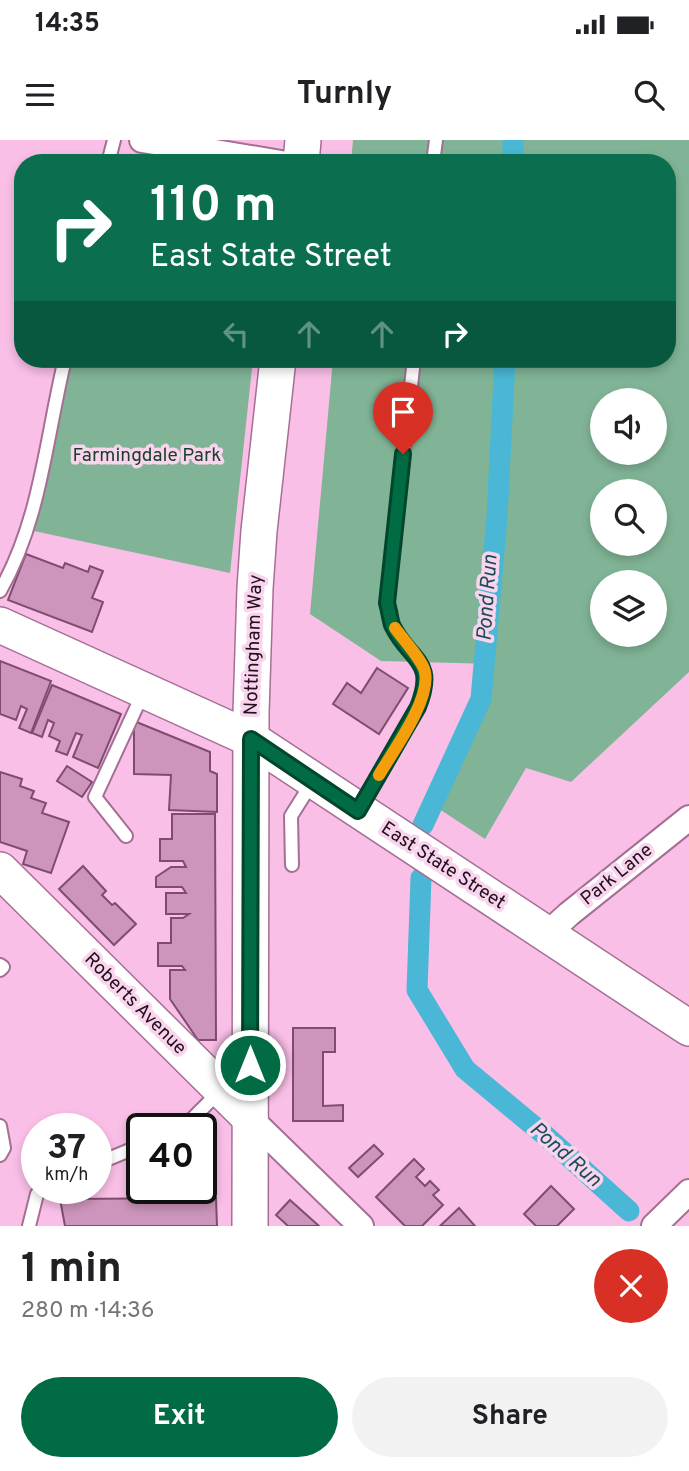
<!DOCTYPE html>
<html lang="en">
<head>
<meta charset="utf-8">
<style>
	:root { --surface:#fff; --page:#f2f2f2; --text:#202124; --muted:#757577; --accent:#016c43 }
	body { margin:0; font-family:Overpass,sans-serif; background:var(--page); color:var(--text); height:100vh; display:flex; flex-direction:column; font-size:26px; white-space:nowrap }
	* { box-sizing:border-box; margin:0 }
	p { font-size:23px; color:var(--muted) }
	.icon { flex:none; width:38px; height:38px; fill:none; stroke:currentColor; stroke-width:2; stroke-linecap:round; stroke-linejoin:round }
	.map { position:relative; height:1086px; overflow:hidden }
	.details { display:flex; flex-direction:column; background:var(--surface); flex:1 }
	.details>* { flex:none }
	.hud { position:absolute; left:14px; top:14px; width:662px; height:214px; border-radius:28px; box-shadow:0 4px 10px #0003; background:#0b6e4f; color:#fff; overflow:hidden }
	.tools { position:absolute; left:590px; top:248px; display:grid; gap:14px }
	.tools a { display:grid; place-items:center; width:77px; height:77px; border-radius:50%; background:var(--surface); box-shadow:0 4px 10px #0003; font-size:35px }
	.speed { position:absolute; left:21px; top:973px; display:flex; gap:14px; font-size:35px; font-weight:700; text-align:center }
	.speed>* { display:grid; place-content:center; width:91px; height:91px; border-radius:50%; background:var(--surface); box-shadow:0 4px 10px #0003; line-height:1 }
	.speed small { font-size:18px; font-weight:400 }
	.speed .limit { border:4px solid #111; border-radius:10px; background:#fff; color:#111 }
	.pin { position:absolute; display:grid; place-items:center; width:60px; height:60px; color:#fff; margin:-72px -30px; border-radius:50% 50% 50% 0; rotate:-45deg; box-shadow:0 0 7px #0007 }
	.pin .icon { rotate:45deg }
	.me { position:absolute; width:77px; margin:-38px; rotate:0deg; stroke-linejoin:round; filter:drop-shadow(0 0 5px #0008) }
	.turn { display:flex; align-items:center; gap:24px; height:147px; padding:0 21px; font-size:32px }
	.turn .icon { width:91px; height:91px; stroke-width:2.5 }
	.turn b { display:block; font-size:49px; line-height:60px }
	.lanes { display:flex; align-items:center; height:66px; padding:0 21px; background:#0003; justify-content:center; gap:35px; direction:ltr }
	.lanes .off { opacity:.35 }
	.round { display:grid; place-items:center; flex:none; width:74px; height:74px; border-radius:37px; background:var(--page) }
	.overview { display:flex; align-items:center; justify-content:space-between; height:119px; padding:0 21px }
	h1 { font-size:42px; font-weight:700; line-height:52px }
	.action { display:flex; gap:14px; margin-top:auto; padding:14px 21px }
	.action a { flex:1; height:80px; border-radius:42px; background:var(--accent); color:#fff; font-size:28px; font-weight:700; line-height:80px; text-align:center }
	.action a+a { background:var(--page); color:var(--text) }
	.status { display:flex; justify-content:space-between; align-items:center; height:49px; padding:0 35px; background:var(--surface); direction:ltr }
	.status svg { height:19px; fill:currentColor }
	header { display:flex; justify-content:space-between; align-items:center; height:91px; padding:0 21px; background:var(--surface); font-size:32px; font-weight:700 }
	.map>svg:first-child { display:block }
	.green { fill:#81b496; fill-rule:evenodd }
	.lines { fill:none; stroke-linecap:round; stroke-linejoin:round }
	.canal { stroke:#49b7d5; stroke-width:21 }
	.building { fill:#cd95bc; stroke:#7f4c70; stroke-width:2 }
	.lane-casing { stroke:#a56f94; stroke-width:16 }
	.street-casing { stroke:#a56f94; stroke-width:28 }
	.secondary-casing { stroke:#a56f94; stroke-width:38 }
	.lane { stroke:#fff; stroke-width:12 }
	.street { stroke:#fff; stroke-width:24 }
	.secondary { stroke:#fff; stroke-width:35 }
	.route-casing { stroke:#01462c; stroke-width:18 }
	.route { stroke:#016c43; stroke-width:12 }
	.slow { stroke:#f59e0b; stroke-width:12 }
	.labels { text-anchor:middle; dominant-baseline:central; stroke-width:7; stroke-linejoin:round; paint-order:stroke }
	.park-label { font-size:19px; fill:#1b402d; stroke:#f9d5ed }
	.street-label { font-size:19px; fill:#240f1e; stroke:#f9d5ed }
	.water-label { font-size:21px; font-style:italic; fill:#1e4d5a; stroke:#f9d5ed }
</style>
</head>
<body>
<div class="status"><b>14:35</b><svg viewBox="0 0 49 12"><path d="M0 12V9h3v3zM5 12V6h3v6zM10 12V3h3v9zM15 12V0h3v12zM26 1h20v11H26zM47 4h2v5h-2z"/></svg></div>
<header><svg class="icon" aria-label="menu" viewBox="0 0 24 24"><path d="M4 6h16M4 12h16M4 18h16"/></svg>Turnly<svg class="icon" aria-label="search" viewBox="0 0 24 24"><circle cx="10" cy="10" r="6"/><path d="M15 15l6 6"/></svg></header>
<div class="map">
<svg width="689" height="1086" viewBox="0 0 689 1086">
	<rect width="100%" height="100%" fill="#fabfe7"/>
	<g class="green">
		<path d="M353,0H689V532L571,642L526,628L485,699L430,663L493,524L381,521L310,474L333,219H667V23H351ZM602,261H654V313H602ZM602,352H654V404H602ZM602,443H654V495H602Z"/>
		<path d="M71,219H253L230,433L34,391Z"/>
	</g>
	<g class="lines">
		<g class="canal">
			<path d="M513,23V0"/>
			<path d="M423,685L481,559L497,377L505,219"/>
			<path d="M421,738L417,850L465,929L547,997L629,1071"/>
		</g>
	</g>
	<g class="building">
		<path d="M26,414L63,428L65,423L88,432L90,426L103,431L92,458L103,462L92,492L8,460Z"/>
		<path d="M0,521L51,541L31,593L19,588L27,569L21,566L16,580L0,574Z"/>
		<path d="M377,528L408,548L379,594L333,564L347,543L361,553Z"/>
		<path d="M52,545L121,574L98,628L73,617L82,595L76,593L67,615L56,611L60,601L49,596L54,583L48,580L42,597L32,593Z"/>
		<path d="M134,581L210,612V631L217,634V672L169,670L171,635L134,634Z"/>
		<path d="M67,626L92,642L82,657L57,641Z"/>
		<path d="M0,632L22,639L20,646L34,651L31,658L46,663L42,673L69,682L51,733L23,724L27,711L0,702Z"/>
		<path d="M172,674H215L216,900H198L170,859V830H185L182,826H158V803H171V778H183L189,774H166V753H186L182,747H156V737L171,727H186L183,721H160V699H172Z"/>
		<path d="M83,726L106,751L102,755L112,765L115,763L136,784L114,805L59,749Z"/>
		<path d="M293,888H335V912H323V966L343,965V981H293Z"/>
		<path d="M374,1005L383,1014L358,1037L349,1028Z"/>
		<path d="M414,1019L424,1029L416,1037L425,1046L430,1041L439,1050L433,1055L443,1065L422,1086H405L376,1057Z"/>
		<path d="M551,1046L574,1069L557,1086H536L524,1074Z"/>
		<path d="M216,1058L217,1086H65L60,1059Z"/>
		<path d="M290,1060L319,1086H288L276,1075Z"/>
		<path d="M459,1068L475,1086H440Z"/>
	</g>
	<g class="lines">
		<g class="lane-casing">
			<g id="lane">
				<path d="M108,23L114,0"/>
				<path d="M433,23L436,0"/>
				<path d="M0,451C41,379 46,297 65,219"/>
				<path d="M360,669L418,567C437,519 410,522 392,485C389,478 389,470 387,463L414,219"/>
				<path d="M126,696L95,657L144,551"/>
				<path d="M292,725L291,676L313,641"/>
				<path d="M0,825L3,827L0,830"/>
				<path d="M0,986L4,1008L0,1015"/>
				<path d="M175,989L191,980L219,952"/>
				<path d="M96,1024L142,1005"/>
				<path d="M29,1086L37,1054L45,1048"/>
			</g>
		</g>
		<g class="street-casing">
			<g id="street">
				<path d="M142,0L281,23"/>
				<path d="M547,794L569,774L689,678"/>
				<path d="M250,978L361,1086"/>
				<path d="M654,1086L689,1052"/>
			</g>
		</g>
		<g class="secondary-casing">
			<g id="secondary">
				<path d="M301,23L303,0"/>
				<path d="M0,485L251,599L689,888"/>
				<path d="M0,730L250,978"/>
				<path d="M250,1086L251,573L255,448L259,391L278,219"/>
			</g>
		</g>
		<use href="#lane" class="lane"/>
		<use href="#street" class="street"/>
		<use href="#secondary" class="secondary"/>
	</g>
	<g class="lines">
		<g class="route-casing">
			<path id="route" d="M250,925L251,599L358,671L418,567C437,519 410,522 392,485C390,478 389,470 387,463L403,314"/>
		</g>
		<use href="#route" class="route"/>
		<path class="slow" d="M379,635C393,611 431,560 425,532C423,521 402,498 395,488"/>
	</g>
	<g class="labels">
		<g class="park-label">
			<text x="147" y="316">Farmingdale Park</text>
		</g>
		<g class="street-label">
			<text transform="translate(254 505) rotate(-88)">Nottingham Way</text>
			<text transform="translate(443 726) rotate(33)">East State Street</text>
			<text transform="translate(617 735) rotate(-39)">Park Lane</text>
			<text transform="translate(135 864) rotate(45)">Roberts Avenue</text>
		</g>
		<g class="water-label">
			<text transform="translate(488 458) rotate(-86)">Pond Run</text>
			<text transform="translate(565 1015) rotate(41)">Pond Run</text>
		</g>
	</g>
</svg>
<div class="tools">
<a><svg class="icon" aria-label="sound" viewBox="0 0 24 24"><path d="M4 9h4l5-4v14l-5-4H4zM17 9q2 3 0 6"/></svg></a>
<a><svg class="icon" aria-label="search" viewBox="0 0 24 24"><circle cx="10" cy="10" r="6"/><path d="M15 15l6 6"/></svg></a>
<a><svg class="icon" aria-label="layers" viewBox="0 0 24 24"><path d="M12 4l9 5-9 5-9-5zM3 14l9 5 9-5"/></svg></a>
</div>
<div class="speed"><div>37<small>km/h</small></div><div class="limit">40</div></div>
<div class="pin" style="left:403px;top:314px;background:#d93025"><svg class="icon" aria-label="arrive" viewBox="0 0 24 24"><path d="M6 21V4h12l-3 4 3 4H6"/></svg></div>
<svg class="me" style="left:250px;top:925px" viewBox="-20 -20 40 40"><circle r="17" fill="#016c43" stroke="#fff" stroke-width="3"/><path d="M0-11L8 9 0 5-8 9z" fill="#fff"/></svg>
<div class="hud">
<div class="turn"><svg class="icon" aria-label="right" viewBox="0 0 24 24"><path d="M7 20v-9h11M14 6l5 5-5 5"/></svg><div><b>110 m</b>East State Street</div></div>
<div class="lanes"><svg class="icon off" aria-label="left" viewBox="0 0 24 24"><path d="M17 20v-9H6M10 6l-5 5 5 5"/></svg><svg class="icon off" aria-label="ahead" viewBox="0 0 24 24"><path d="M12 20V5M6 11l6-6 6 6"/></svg><svg class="icon off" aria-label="ahead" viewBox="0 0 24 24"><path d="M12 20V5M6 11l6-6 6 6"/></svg><svg class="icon" aria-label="right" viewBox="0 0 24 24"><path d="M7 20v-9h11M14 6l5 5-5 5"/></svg></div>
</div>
</div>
<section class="details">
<div class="overview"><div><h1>1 min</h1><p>280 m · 14:36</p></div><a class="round" style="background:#d93025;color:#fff"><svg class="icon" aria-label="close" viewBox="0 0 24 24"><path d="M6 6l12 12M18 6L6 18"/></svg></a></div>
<div class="action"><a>Exit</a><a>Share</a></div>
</section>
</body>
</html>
